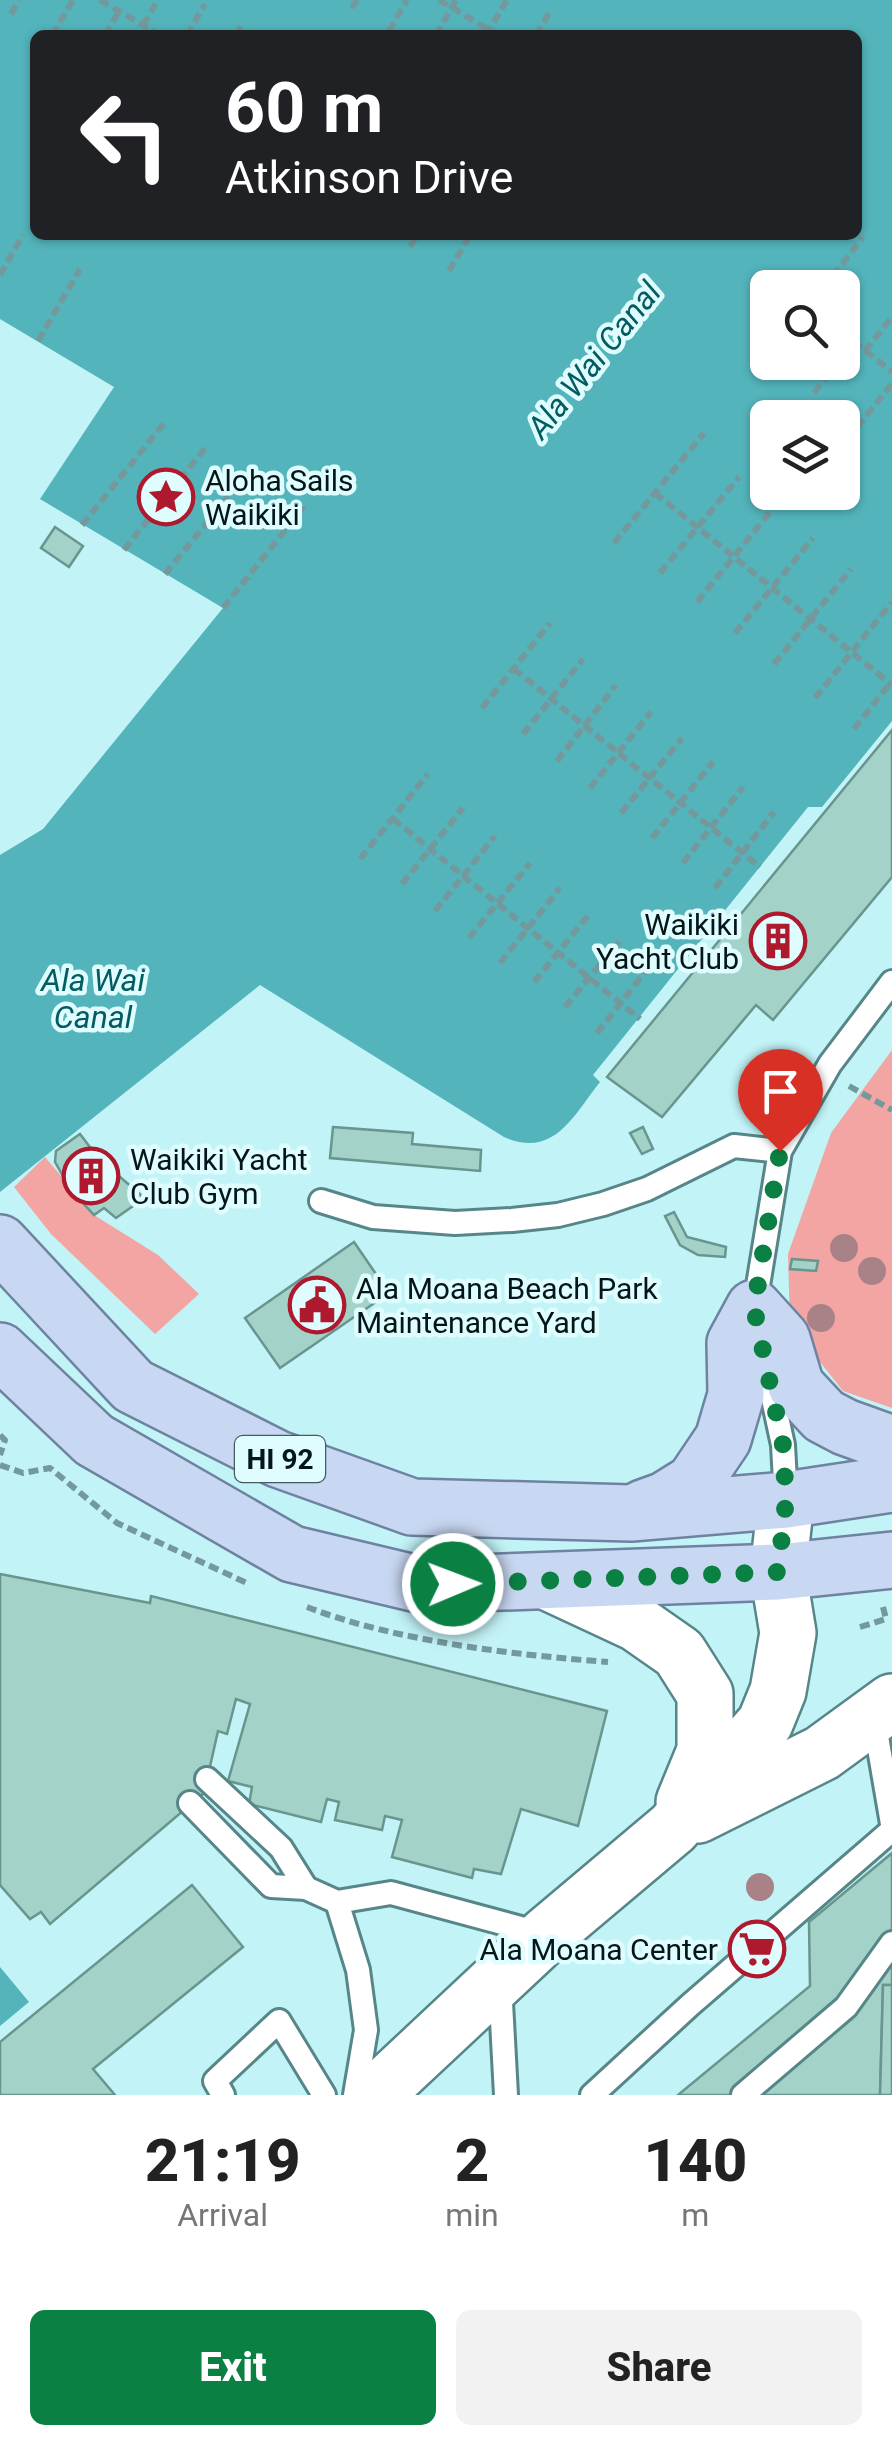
<!DOCTYPE html>
<html lang="en">
<head>
<meta charset="utf-8">
<style>
	:root { --surface:#fff; --page:#f2f2f2; --text:#222; --muted:#767676; --accent:#0b8043 }
	body { margin:0; font-family:Roboto,sans-serif; background:var(--page); color:var(--text); height:100vh; display:flex; flex-direction:column; font-size:38px; white-space:nowrap }
	* { box-sizing:border-box; margin:0 }
	p { font-size:32px; color:var(--muted) }
	.icon { flex:none; width:55px; height:55px; fill:none; stroke:currentColor; stroke-width:2; stroke-linecap:round; stroke-linejoin:round }
	.map { position:relative; height:2095px; overflow:hidden }
	.sheet { display:flex; flex-direction:column; background:var(--surface); flex:1 }
	.sheet>* { flex:none }
	.banner { position:absolute; left:30px; top:30px; width:832px; height:210px; border-radius:15px; box-shadow:0 2px 8px #0004; background:#202124; color:#fff; overflow:hidden }
	.tools { position:absolute; left:750px; top:270px; display:grid; gap:20px }
	.tools a { display:grid; place-items:center; width:110px; height:110px; border-radius:15px; background:var(--surface); box-shadow:0 2px 8px #0004; font-size:50px }
	.pin { position:absolute; display:grid; place-items:center; width:85px; height:85px; color:#fff; margin:-102px -42px; border-radius:50% 50% 50% 0; rotate:-45deg; box-shadow:0 0 10px #0007 }
	.pin .icon { rotate:45deg }
	.me { position:absolute; width:110px; margin:-55px; rotate:89deg; stroke-linejoin:round; filter:drop-shadow(0 0 8px #0008) }
	.turn { display:flex; align-items:center; gap:35px; height:210px; padding:0 30px; font-size:45px }
	.turn .icon { width:130px; height:130px; stroke-width:2.5 }
	.turn b { display:block; font-size:70px; line-height:85px }
	.eta { display:flex; justify-content:space-evenly; align-items:center; height:170px; text-align:center }
	.eta b { font-size:60px; font-weight:800; line-height:70px }
	.cta { display:flex; gap:20px; margin-top:auto; padding:20px 30px }
	.cta a { flex:1; height:115px; border-radius:15px; background:var(--accent); color:#fff; font-size:40px; font-weight:800; line-height:115px; text-align:center }
	.cta a+a { background:var(--page); color:var(--text) }
	.map>svg:first-child { display:block }
	.green { fill:#f2a5a2 }
	.water { fill:#53b4bb; fill-rule:evenodd }
	.building { fill:#a3d2c9; stroke:#68958d; stroke-width:2.5 }
	.lines { fill:none; stroke-linecap:round; stroke-linejoin:round }
	.lane-casing { stroke:#578689; stroke-width:28 }
	.secondary-casing { stroke:#578689; stroke-width:60 }
	.primary-casing { stroke:#6d83a0; stroke-width:60 }
	.path { stroke:#74999c; stroke-width:6; stroke-dasharray:10 5; stroke-linecap:butt }
	.lane { stroke:#fff; stroke-width:22 }
	.secondary { stroke:#fff; stroke-width:55 }
	.primary { stroke:#c9d8f2; stroke-width:55 }
	.tree { fill:#a98288 }
	.route { stroke:#0b8043; stroke-width:18; stroke-dasharray:0 32.4 }
	.labels { text-anchor:middle; dominant-baseline:central; stroke-width:9; stroke-linejoin:round; paint-order:stroke }
	.shield { fill:#dffcfe; stroke:#465b5d; stroke-width:2.5 }
	.shield-label { font-size:28px; font-weight:bold; fill:#041618 }
	.poi-label { font-size:30px; fill:#041618; stroke:#dffcfe; text-anchor:start }
	.water-label { font-size:32px; font-style:italic; fill:#025c62; stroke:#dffcfe }
</style>
</head>
<body>
<div class="map">
<svg width="892" height="2095" viewBox="0 0 892 2095">
	<rect width="100%" height="100%" fill="#c2f3f7"/>
	<g class="green">
		<path d="M892,1050V1408L843,1391L790,1324L788,1254L831,1133Z"/>
		<path d="M45,1157L94,1215L158,1255L199,1294L155,1334L51,1234L14,1187Z"/>
	</g>
	<g class="water">
		<path d="M0,0H892V721L822,807H808L593,1075L600,1082C573,1116 554,1159 504,1137L260,985L0,1192V855L43,829L223,608L40,499L114,387L0,319ZM858,35V235H35V35ZM768,288H842V362H768ZM768,418H842V492H768Z"/>
		<path d="M0,1967L29,2002L0,2026Z"/>
	</g>
	<g class="building">
		<path d="M55,527L83,546L69,567L41,548Z"/>
		<path d="M892,730V877L773,1020L756,1005L662,1117L607,1077Z"/>
		<path d="M333,1127L413,1133L412,1144L481,1150L480,1171L330,1158Z"/>
		<path d="M643,1127L653,1149L642,1154L630,1133Z"/>
		<path d="M80,1134L99,1159L141,1195L133,1206L116,1218L104,1208L94,1215L71,1190L55,1162L56,1151Z"/>
		<path d="M674,1212L687,1237L726,1247L725,1257L698,1255L680,1245L665,1216Z"/>
		<path d="M354,1242L389,1293L280,1368L245,1318Z"/>
		<path d="M792,1259L818,1261L816,1271L790,1269Z"/>
		<path d="M0,1574L150,1603L151,1596L607,1711L578,1826L521,1809L501,1874L474,1869L472,1878L392,1857L402,1820L385,1816L382,1830L335,1820L339,1802L327,1799L321,1822L249,1804L252,1787L228,1781L250,1704L236,1699L227,1734L218,1731L204,1793L50,1924L41,1912L30,1919L0,1885Z"/>
		<path d="M892,1853V1985H883L880,2095H678L810,1986L809,1922Z"/>
		<path d="M192,1885L243,1947L93,2069L115,2095H0V2042Z"/>
		<path d="M883,1985H892V2095H880Z"/>
	</g>
	<g class="lines">
		<g class="lane-casing">
			<g id="lane">
				<path d="M321,1201L373,1217L455,1223L512,1220L558,1215L603,1204L647,1189L734,1146L780,1151"/>
				<path d="M754,1310L780,1151L830,1064L892,982"/>
				<path d="M767,1371L783,1445L786,1500"/>
				<path d="M874,1719L892,1824"/>
				<path d="M207,1779L281,1848L306,1888L337,1902L391,1893L543,1934"/>
				<path d="M190,1803L271,1886L306,1888"/>
				<path d="M337,1902L358,1970L366,2030L355,2095"/>
				<path d="M500,1984L506,2095"/>
				<path d="M223,2095L215,2081L279,2021L324,2095"/>
				<path d="M592,2095L690,2005L892,1830"/>
				<path d="M743,2095L846,2007L892,1943"/>
			</g>
		</g>
		<g class="secondary-casing">
			<g id="secondary">
				<path d="M548,1582L636,1623L679,1653L705,1694V1751L684,1802"/>
				<path d="M698,1815L822,1753L892,1702"/>
				<path d="M375,2095L546,1935L673,1828L765,1723L778,1691L788,1633L778,1572L786,1500"/>
			</g>
		</g>
		<g class="primary-casing">
			<g id="primary">
				<path d="M0,1243L133,1386L278,1459L412,1507L631,1513L786,1500L892,1484"/>
				<path d="M0,1351L94,1440L292,1554L422,1585L778,1572L892,1560"/>
				<path d="M643,1508L665,1500L694,1482L723,1439L736,1395L735,1343L754,1308L782,1339L796,1386L824,1416L845,1427L892,1444"/>
			</g>
		</g>
		<g class="path">
			<path d="M100,0L160,35"/>
			<path d="M439,0L498,35"/>
			<path d="M352,8L357,0"/>
			<path d="M11,14L19,0"/>
			<path d="M143,25L158,0"/>
			<path d="M389,31L407,0"/>
			<path d="M52,35L73,0"/>
			<path d="M105,35L119,11"/>
			<path d="M187,35L205,4"/>
			<path d="M236,35L241,26"/>
			<path d="M436,35L456,0"/>
			<path d="M486,35L507,0"/>
			<path d="M536,35L551,10"/>
			<path d="M410,247L417,235"/>
			<path d="M449,271L470,235"/>
			<path d="M0,275L23,235"/>
			<path d="M824,288L863,237"/>
			<path d="M842,332L892,372"/>
			<path d="M38,341L80,269"/>
			<path d="M865,351L892,317"/>
			<path d="M842,356L854,341"/>
			<path d="M814,393L838,362"/>
			<path d="M857,427L892,384"/>
			<path d="M655,493L892,685"/>
			<path d="M82,525L165,422"/>
			<path d="M614,543L704,433"/>
			<path d="M124,550L206,447"/>
			<path d="M660,573L739,477"/>
			<path d="M165,574L249,471"/>
			<path d="M697,602L774,507"/>
			<path d="M223,608L306,504"/>
			<path d="M735,633L813,538"/>
			<path d="M774,664L851,569"/>
			<path d="M514,669L760,867"/>
			<path d="M815,698L892,602"/>
			<path d="M482,708L550,623"/>
			<path d="M854,729L891,682"/>
			<path d="M523,734L583,659"/>
			<path d="M557,761L616,685"/>
			<path d="M590,788L651,712"/>
			<path d="M621,813L682,738"/>
			<path d="M393,819L640,1019"/>
			<path d="M652,838L713,762"/>
			<path d="M360,859L428,774"/>
			<path d="M683,863L743,787"/>
			<path d="M402,884L463,808"/>
			<path d="M715,888L774,812"/>
			<path d="M435,911L495,836"/>
			<path d="M469,938L530,863"/>
			<path d="M500,963L560,888"/>
			<path d="M534,982L591,912"/>
			<path d="M565,1007L622,938"/>
			<path d="M597,1033L653,962"/>
			<path d="M849,1086L892,1110"/>
			<path d="M0,1435L5,1440L0,1455"/>
			<path d="M0,1465L23,1473L50,1468L117,1523L249,1584"/>
			<path d="M307,1607C395,1641 514,1655 608,1662"/>
			<path d="M860,1627L886,1619L883,1607"/>
		</g>
		<use href="#lane" class="lane"/>
		<use href="#secondary" class="secondary"/>
		<use href="#primary" class="primary"/>
	</g>
	<g class="tree">
		<circle cx="844" cy="1248" r="14"/>
		<circle cx="872" cy="1271" r="14"/>
		<circle cx="821" cy="1318" r="14"/>
		<circle cx="760" cy="1887" r="14"/>
	</g>
	<g class="lines">
		<path class="route" d="M453,1584L778,1572L786,1500L783,1445L754,1308L780,1151"/>
	</g>
	<defs>
		<g id="sight-ring" transform="scale(2.875)"><circle r="9.5" fill="#dffcfe" stroke="#ae192d" stroke-width="1.5"/><path d="M0-6L1.8-2.2L6-1.7L2.9 1.2L3.7 5.4L0 3.3L-3.7 5.4L-2.9 1.2L-6-1.7L-1.8-2.2Z" fill="#ae192d"/></g>
		<g id="building-ring" transform="scale(2.875)"><circle r="9.5" fill="#dffcfe" stroke="#ae192d" stroke-width="1.5"/><path d="M-4-6H4V6H1V3H-1V6H-4ZM-2.5-4.3h1.7v1.8h-1.7ZM.8-4.3h1.7v1.8H.8ZM-2.5-1h1.7V.8h-1.7ZM.8-1h1.7V.8H.8Z" fill="#ae192d"/></g>
		<g id="civic-ring" transform="scale(2.875)"><circle r="9.5" fill="#dffcfe" stroke="#ae192d" stroke-width="1.5"/><path d="M-.6-6.5H3V-4.5H.6V-3L4-1V1h2V6H-6V1h2V-1L-.6-3ZM-1.2 2.5V6h2.4V2.5Z" fill="#ae192d"/></g>
		<g id="supermarket-ring" transform="scale(2.875)"><circle r="9.5" fill="#dffcfe" stroke="#ae192d" stroke-width="1.5"/><path d="M-6-5.5h2.5l.6 2H6L4.5 2H-2.5L-4.4-4H-6ZM-1.5 3.2a1.3 1.3 0 1 0 .1 0ZM3 3.2a1.3 1.3 0 1 0 .1 0Z" fill="#ae192d"/></g>
	</defs>
	<g fill-rule="evenodd">
		<use href="#sight-ring" x="166" y="497"/>
		<use href="#building-ring" x="778" y="941"/>
		<use href="#building-ring" x="91" y="1176"/>
		<use href="#civic-ring" x="317" y="1305"/>
		<use href="#supermarket-ring" x="757" y="1949"/>
	</g>
	<g class="labels">
		<rect class="shield" x="235" y="1436" width="90" height="46" rx="8"/>
		<g class="shield-label">
			<text x="280" y="1459">HI 92</text>
		</g>
		<g class="poi-label">
			<text x="205" y="480">Aloha Sails<tspan x="205" dy="34">Waikiki</tspan></text>
			<text x="739" y="924" text-anchor="end">Waikiki<tspan x="739" dy="34">Yacht Club</tspan></text>
			<text x="130" y="1159">Waikiki Yacht<tspan x="130" dy="34">Club Gym</tspan></text>
			<text x="356" y="1288">Ala Moana Beach Park<tspan x="356" dy="34">Maintenance Yard</tspan></text>
			<text x="718" y="1949" text-anchor="end">Ala Moana Center</text>
		</g>
		<g class="water-label">
			<text transform="translate(594 360) rotate(-51)">Ala Wai Canal</text>
			<text x="93" y="980">Ala Wai<tspan x="93" dy="37">Canal</tspan></text>
		</g>
	</g>
</svg>
<div class="tools">
<a><svg class="icon" aria-label="search" viewBox="0 0 24 24"><circle cx="10" cy="10" r="6"/><path d="M15 15l6 6"/></svg></a>
<a><svg class="icon" aria-label="layers" viewBox="0 0 24 24"><path d="M12 4l9 5-9 5-9-5zM3 14l9 5 9-5"/></svg></a>
</div>
<div class="pin" style="left:780px;top:1151px;background:#d93025"><svg class="icon" aria-label="arrive" viewBox="0 0 24 24"><path d="M6 21V4h12l-3 4 3 4H6"/></svg></div>
<svg class="me" style="left:453px;top:1584px" viewBox="-20 -20 40 40"><circle r="17" fill="#0b8043" stroke="#fff" stroke-width="3"/><path d="M0-11L8 9 0 5-8 9z" fill="#fff"/></svg>
<div class="banner">
<div class="turn"><svg class="icon" aria-label="left" viewBox="0 0 24 24"><path d="M17 20v-9H6M10 6l-5 5 5 5"/></svg><div><b>60 m</b>Atkinson Drive</div></div>
</div>
</div>
<section class="sheet">
<div class="eta">
<div><b>21:19</b><p>Arrival</p></div>
<div><b>2</b><p>min</p></div>
<div><b>140</b><p>m</p></div>
</div>
<div class="cta"><a>Exit</a><a>Share</a></div>
</section>
</body>
</html>
